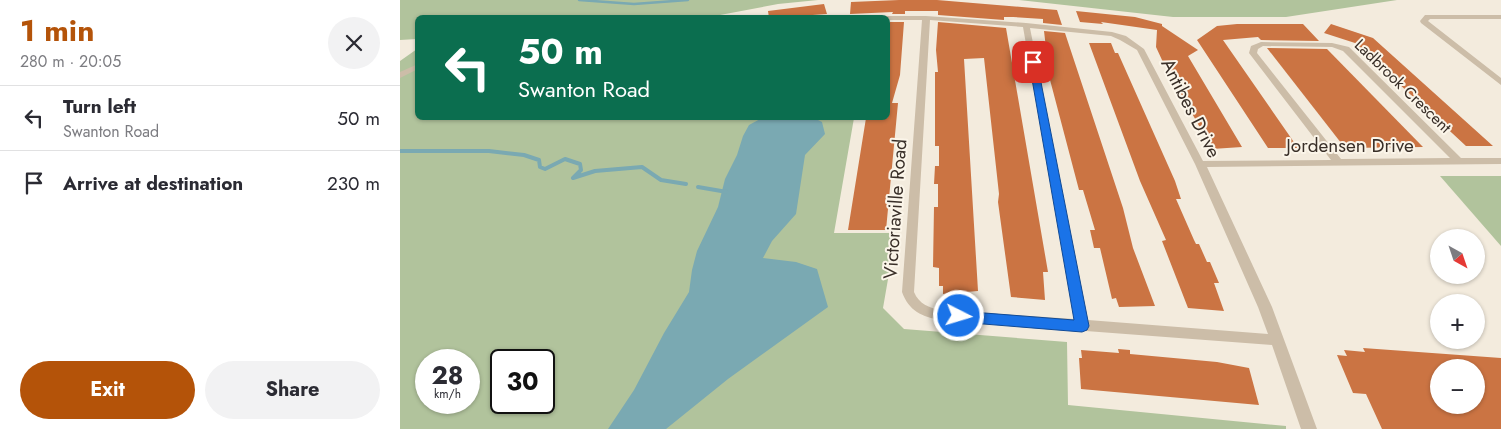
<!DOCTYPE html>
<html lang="en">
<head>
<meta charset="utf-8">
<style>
	:root { --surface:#fff; --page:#f2f2f3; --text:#2b2b33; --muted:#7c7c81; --line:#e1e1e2; --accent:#b45309 }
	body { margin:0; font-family:Jost,sans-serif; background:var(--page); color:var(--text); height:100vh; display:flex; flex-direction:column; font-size:19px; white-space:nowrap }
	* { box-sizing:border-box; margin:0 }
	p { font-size:16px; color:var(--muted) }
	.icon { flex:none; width:28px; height:28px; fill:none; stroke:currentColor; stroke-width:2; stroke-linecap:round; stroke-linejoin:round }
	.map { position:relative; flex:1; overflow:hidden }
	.drawer { display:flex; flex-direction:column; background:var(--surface); width:400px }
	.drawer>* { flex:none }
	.guide { position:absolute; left:15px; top:15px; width:475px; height:105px; border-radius:8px; box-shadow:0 1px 4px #0004; background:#0b6e4f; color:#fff; overflow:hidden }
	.needle { width:32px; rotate:140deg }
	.controls { position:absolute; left:1030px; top:229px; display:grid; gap:10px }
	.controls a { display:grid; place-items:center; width:55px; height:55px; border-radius:50%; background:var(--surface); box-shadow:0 1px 4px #0004; font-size:25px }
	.speed { position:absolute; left:15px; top:349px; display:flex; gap:10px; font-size:25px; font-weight:700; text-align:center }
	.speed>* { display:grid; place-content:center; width:65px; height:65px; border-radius:50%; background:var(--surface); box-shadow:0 1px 4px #0004; line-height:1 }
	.speed small { font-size:12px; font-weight:400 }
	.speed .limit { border:2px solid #111; border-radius:8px; background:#fff; color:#111 }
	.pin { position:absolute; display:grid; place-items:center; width:42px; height:42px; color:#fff; margin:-21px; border-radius:10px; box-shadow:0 2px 8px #0006 }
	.me { position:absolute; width:55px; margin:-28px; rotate:95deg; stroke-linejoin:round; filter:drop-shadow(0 0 4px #0008) }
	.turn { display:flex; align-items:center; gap:18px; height:105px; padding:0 20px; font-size:22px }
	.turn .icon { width:65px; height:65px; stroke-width:2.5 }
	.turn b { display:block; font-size:35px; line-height:42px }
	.round { display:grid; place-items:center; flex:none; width:52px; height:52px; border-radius:26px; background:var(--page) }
	.overview { display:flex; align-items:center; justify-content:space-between; height:85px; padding:0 20px }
	h1 { font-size:30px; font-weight:700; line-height:38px; color:var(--accent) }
	.cta { display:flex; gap:10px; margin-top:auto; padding:10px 20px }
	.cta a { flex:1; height:58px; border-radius:30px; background:var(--accent); color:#fff; font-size:20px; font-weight:700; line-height:58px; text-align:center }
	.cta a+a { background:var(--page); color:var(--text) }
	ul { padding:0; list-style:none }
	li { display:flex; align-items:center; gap:15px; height:65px; padding:0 20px; border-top:1px solid var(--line) }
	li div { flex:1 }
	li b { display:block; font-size:19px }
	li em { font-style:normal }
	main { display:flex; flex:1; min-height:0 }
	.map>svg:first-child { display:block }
	.green { fill:#b1c39c; fill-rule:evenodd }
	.water { fill:#7aa9b2 }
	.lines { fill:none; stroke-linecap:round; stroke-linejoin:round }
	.stream-far1 { stroke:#7aa9b2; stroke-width:2.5 }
	.stream { stroke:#7aa9b2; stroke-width:4 }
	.building { fill:#cb7443; fill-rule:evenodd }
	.street { fill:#ccbda8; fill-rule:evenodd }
	.route { fill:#1a73e8; stroke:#114b97 }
	.labels { text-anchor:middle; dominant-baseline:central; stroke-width:4; stroke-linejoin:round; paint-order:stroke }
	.far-street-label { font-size:16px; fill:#392f28; stroke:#fbf5e9 }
	.street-label { font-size:19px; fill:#392f28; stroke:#fbf5e9 }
</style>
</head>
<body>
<main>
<section class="drawer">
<div class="overview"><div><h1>1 min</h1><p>280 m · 20:05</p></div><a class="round"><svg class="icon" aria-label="close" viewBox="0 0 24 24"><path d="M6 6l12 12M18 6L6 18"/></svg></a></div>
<ul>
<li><svg class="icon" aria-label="left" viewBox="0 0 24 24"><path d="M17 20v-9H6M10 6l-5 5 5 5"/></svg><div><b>Turn left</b><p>Swanton Road</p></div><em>50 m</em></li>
<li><svg class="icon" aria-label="arrive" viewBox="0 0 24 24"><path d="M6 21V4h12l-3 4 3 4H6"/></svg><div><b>Arrive at destination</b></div><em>230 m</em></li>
</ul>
<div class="cta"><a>Exit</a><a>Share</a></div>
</section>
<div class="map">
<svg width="1101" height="429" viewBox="0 0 1101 429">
	<rect width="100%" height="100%" fill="#f3ebdd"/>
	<g class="green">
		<path d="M0,0H418L378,4L320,15V18H18L17,39L0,40Z"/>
		<path d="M619,0H997L886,17H773Z"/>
		<path d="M17,49L18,118H454L434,233H496L483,308L504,329L667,342L668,405L886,426V429H0V61ZM26,360H69V402H26ZM101,360H144V402H101Z"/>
		<path d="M1040,176H1101V246Z"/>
	</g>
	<path class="water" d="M362,118H414L422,122L425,134L405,155L396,214L372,241L363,258L396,262L417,269L428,307L328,379L266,429H208L234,390L264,333L289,292L292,270L297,251L318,207L325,179L337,155L343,136L349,125Z"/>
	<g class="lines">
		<path class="stream-far1" d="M179,0L234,4L288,0"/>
		<g class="stream">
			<path d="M0,151H89L124,155L139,160L140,167L145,169L165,159L180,164L181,170L173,178L195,171L242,167L261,180L286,184"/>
			<path d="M298,187L327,192"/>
		</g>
	</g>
	<g class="building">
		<path d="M499,0H537L657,10L662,25L643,23V19L613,17H604V20L538,15V11H505V14H492L493,12L450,14L451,2Z"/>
		<path d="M424,4L427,14L369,18L368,11Z"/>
		<path d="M676,11L735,17L762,24V26L798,50L788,56L842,147L812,149L762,60L756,47L757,30L701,22L703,24L680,22Z"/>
		<path d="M490,22H504L500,75L492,103H498L486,230H448L466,118H488V37Z"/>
		<path d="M538,22L606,28L648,272H643L645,300L611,297L598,202L599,194L584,58L564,59L578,291L543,294V286H539V268L533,267L534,207H538V184H534L535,166H539V146H535V72H538L536,50Z"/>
		<path d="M837,24H903L919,41L861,40L858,37L823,40L898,148H868L797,40L817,26Z"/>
		<path d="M931,24L973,38L1093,146H1066L955,43L924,33Z"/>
		<path d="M644,31L665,33L723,208L733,248L755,306L719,307L716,298L712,299L700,248H694L690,230H695L683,190H679L644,57L643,48H646Z"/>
		<path d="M689,43H711L715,53H718L775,181L781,199H776L794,240L796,244H799L807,262H810L819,283H814L824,311L788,308L762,241L766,240L740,181Z"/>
		<path d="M867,48L927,49L1023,147L945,148Z"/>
		<path d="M963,348L1101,358V429H982L966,394L953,393L937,355L947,356L944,350L965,352ZM1039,368H1076V405H1039Z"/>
		<path d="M718,349L730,350V354L817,362L849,368L859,405L681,389L679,358H682L681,350L719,353Z"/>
	</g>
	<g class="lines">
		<g class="street">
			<path d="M1025,15H1101V19H1030L1028,21L1101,78V85L1021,23L1020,21Z"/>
			<path d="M479,16H526L626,23L712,32L726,36L744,49L803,161L931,160L849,53L851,46L861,42L932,43L949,47L1061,158H1101V164L807,167L872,307L917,429H901L872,345L541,320C522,317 509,311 502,292L522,20H488V18H476ZM530,20L623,27L674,319L541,310C529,308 519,304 514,292ZM630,28L711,36L720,40L737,50L795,164L858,307L868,334L688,320ZM863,46L932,47L943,51L1050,158L941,159L857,53L858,49Z"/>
			<path d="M18,64V69L0,78V72Z"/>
		</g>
	</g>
	<path class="route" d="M633,60L637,62L689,326L687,330L682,332L559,322L552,316L559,311L674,320L629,62Z"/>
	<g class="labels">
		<g class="far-street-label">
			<text transform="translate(1003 86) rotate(44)">Ladbrook Crescent</text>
		</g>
		<g class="street-label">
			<text transform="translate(791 108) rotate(63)">Antibes Drive</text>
			<text x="950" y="145">Jordensen Drive</text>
			<text transform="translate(495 209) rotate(-86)">Victoriaville Road</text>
		</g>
	</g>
</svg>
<div class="controls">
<a><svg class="needle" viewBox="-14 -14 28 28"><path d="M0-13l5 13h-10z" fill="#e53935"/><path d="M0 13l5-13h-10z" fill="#7c7c81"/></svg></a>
<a>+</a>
<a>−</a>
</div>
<div class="speed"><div>28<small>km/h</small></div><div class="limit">30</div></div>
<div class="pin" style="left:633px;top:62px;background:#d93025"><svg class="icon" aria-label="arrive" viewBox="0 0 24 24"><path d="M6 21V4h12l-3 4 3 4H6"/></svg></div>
<svg class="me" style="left:559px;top:316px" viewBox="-20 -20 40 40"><circle r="17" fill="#1a73e8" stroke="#fff" stroke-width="3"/><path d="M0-11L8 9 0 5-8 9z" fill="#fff"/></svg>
<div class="guide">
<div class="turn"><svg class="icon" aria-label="left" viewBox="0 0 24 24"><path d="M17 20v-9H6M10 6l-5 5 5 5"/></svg><div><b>50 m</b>Swanton Road</div></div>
</div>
</div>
</main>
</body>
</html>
